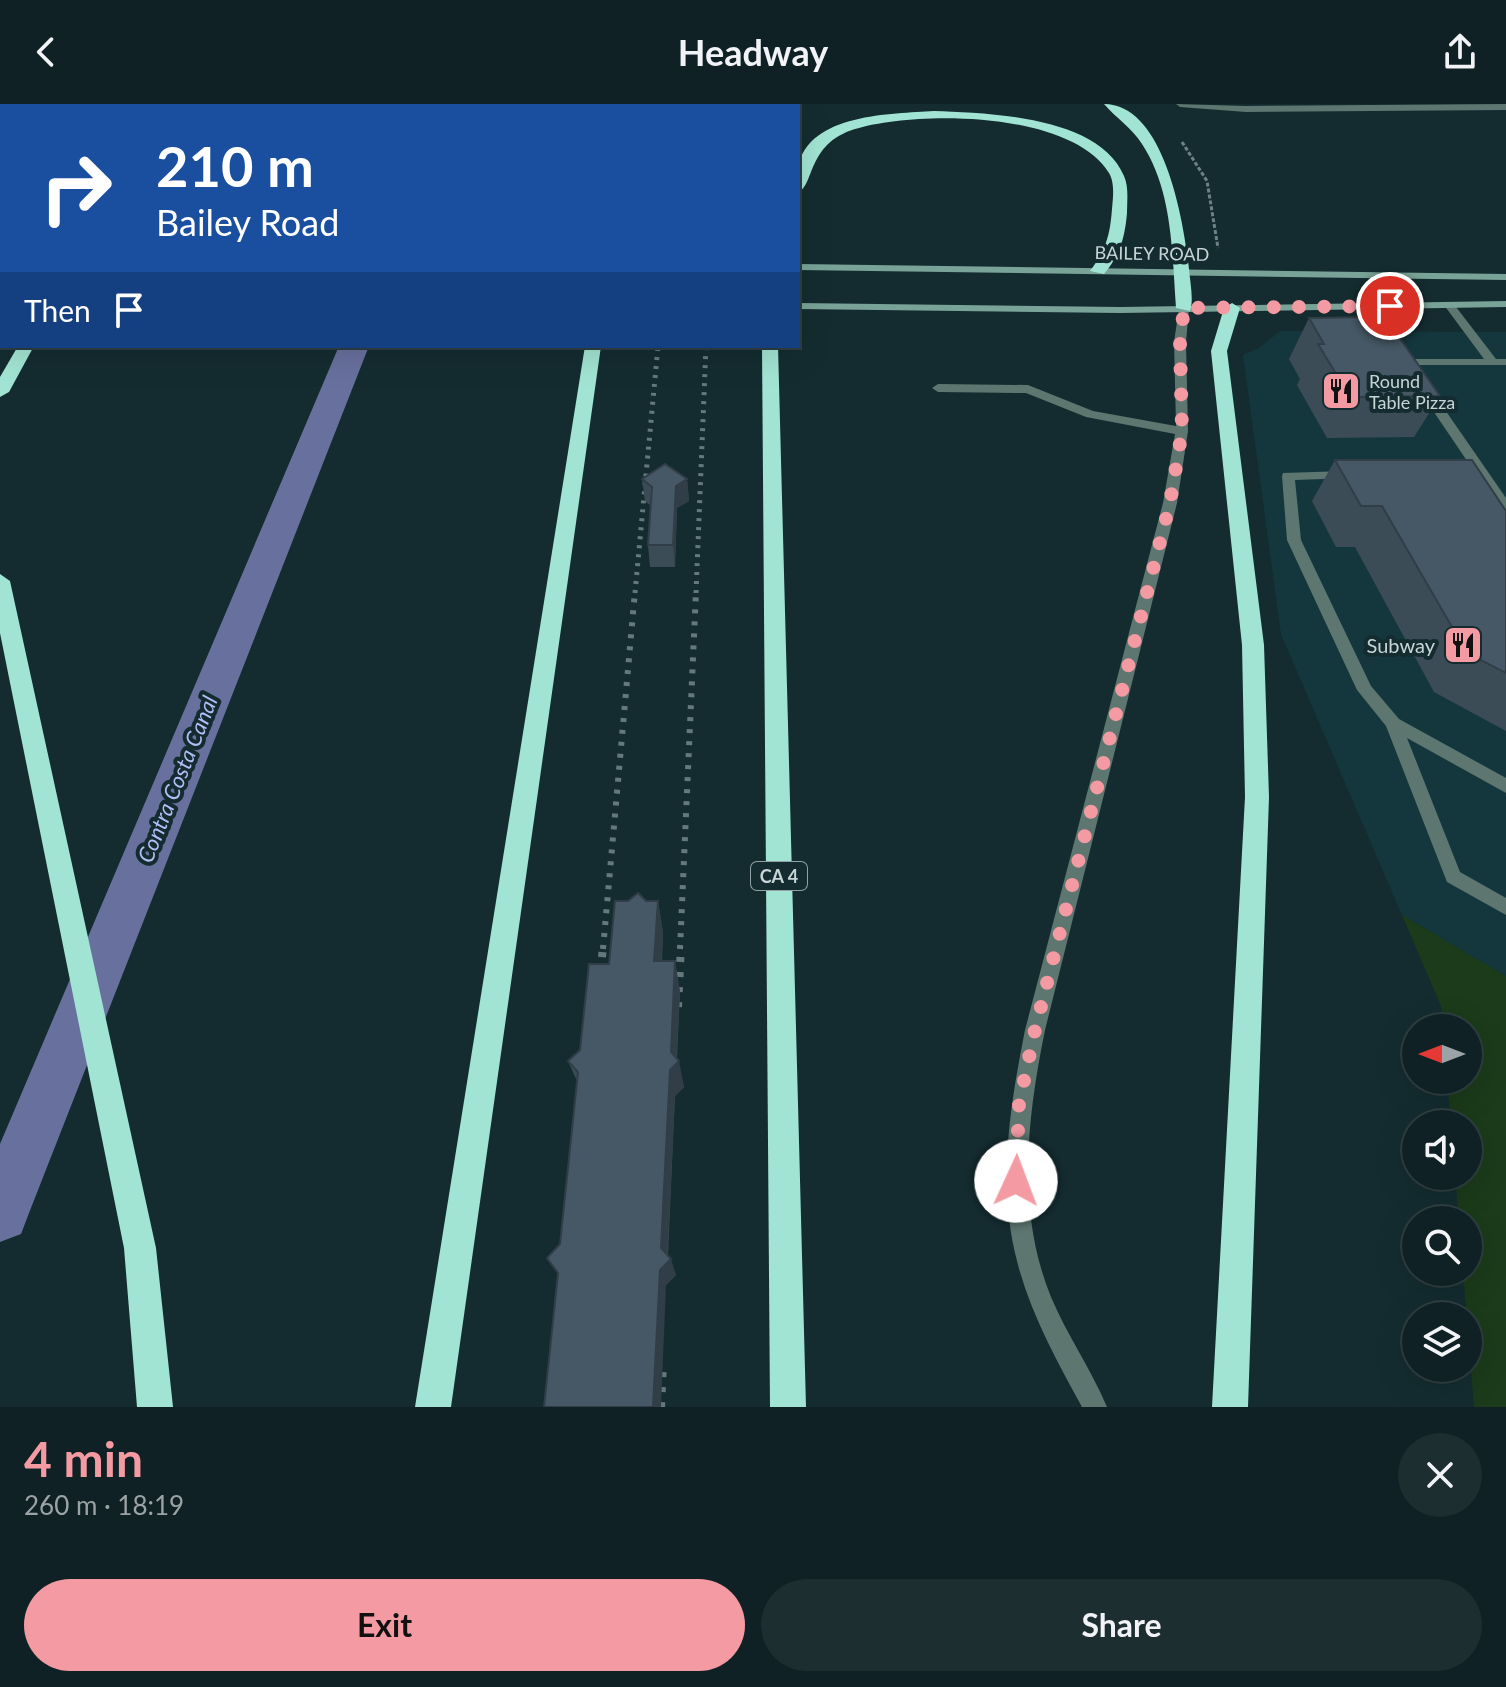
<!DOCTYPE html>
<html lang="en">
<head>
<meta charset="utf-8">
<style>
	:root { --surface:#0f2124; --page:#1d2e31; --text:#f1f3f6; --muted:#9ba3a6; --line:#2f3e41; --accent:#f49aa3 }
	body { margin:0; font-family:Lato,sans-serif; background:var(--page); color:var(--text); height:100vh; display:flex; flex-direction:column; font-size:30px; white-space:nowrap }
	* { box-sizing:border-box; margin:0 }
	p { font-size:26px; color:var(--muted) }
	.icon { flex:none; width:44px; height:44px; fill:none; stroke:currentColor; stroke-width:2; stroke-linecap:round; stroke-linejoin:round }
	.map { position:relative; height:1303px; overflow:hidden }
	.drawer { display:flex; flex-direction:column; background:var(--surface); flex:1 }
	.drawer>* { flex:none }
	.top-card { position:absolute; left:0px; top:0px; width:800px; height:244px; box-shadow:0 8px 32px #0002,0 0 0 2px var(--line); background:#1a4fa0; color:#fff; overflow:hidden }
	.needle { width:52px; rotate:270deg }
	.buttons { position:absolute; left:1402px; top:910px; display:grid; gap:16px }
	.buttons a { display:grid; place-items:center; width:80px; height:80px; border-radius:50%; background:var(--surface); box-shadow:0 8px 32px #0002,0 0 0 2px var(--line); font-size:40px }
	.pin { position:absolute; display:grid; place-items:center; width:68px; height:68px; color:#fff; margin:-34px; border:4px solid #fff; border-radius:50%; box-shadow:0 2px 8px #0007 }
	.me { position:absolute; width:88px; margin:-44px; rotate:2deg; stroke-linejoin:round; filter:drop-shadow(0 0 6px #0008) }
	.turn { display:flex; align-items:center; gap:28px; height:168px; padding:0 24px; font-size:36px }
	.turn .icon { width:104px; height:104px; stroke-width:2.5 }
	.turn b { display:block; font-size:56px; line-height:68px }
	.then { display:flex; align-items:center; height:76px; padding:0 24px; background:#0003; gap:16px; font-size:30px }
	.round { display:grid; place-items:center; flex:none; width:84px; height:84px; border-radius:42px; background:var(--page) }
	.headline { display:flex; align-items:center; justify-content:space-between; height:136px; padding:0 24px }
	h1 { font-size:48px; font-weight:700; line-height:60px; color:var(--accent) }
	.action { display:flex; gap:16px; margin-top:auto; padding:16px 24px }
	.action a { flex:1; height:92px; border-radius:48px; background:var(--accent); color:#111; font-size:32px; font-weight:700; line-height:92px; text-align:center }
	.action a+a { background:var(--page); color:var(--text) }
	header { display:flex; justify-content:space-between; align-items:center; height:104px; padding:0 24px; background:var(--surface); font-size:36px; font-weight:700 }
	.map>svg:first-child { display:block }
	.built { fill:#14373d }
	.green { fill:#1b3b1a }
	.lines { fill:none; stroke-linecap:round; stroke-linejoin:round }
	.canal { fill:#68719e; fill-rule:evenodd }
	.path { stroke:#6e8184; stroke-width:3; stroke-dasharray:4 2; stroke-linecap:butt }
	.lane { fill:#5d766f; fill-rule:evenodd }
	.street { fill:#5d766f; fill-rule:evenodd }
	.secondary { fill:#79a397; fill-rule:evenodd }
	.highway { fill:#a2e4d3; fill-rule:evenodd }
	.rail-far2 { stroke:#65797c; stroke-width:5; stroke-dasharray:3 6; stroke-linecap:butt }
	.rail-far1 { stroke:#65797c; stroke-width:6; stroke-dasharray:4 8; stroke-linecap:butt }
	.rail { stroke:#65797c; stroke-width:8; stroke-dasharray:5 10; stroke-linecap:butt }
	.wall { fill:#3c4c57 }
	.shaded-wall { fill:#313e47 }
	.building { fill:#465865; stroke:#313e47; stroke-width:2 }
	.route { stroke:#f49aa3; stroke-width:14; stroke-dasharray:0 25.2 }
	.labels { text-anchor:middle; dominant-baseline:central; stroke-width:8; stroke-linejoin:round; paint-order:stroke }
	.far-street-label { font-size:18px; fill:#c7d5d7; stroke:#142c30 }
	.far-poi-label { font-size:18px; fill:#c7d5d7; stroke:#142c30; text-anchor:start }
	.shield { fill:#142c30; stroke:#91a2a5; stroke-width:2 }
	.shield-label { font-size:18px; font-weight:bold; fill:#c7d5d7 }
	.poi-label { font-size:20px; fill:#c7d5d7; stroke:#142c30; text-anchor:end }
	.water-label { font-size:22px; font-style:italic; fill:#b2bef6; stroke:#142c30 }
</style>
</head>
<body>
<header><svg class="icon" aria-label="back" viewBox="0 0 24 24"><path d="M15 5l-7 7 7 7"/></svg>Headway<svg class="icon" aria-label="share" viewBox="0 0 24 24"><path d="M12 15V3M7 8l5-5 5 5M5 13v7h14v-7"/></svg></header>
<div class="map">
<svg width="1506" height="1303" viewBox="0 0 1506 1303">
	<rect width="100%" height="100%" fill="#142c30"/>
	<path class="built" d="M1280,227L1506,228V872L1402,811L1281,530L1243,251L1259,244Z"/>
	<path class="green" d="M1402,811L1506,872V1303H1474L1463,1168H1468V1116H1459L1455,1072H1468V1020H1451L1447,976H1468V924H1443L1441,902Z"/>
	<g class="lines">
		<g class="canal">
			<path d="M440,0H464L439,2Z"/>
			<path d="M339,242H369L29,1109L21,1130L0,1138V1040Z"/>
		</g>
		<path class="path" d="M1182,38L1207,77L1218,144"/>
		<g class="lane">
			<rect x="0" y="53" width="2" height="6"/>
			<rect x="0" y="128" width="2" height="6"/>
			<path d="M1449,198L1453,199L1496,255H1506V261H1414L1506,394V408L1501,407L1400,258L1406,255H1484L1444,201Z"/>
			<path d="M1184,201L1189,204L1186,238L1188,327L1177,399L1045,926C1027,1015 1016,1107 1051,1193C1067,1231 1091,1265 1107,1303H1082C1057,1257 1030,1209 1017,1157C997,1080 1010,1002 1025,926L1163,399L1175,330L1086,313L1026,289L938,288L932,284L938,280L1028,281L1093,307L1176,322L1174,238L1179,204Z"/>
			<path d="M1346,367L1351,368V374L1295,376L1301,436L1371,582L1399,615L1506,674V689L1407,634L1460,768L1506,794V811L1447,778L1386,622L1357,586L1287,436L1282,372L1283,369Z"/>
		</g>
		<path class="street" d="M1176,0L1246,2L1506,0V6L1246,8L1180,3Z"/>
		<g class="secondary">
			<rect x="0" y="153" width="2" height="6"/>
			<path d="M798,160L1506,170V176L798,166Z"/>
			<rect x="0" y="186" width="2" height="6"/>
			<path d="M1506,197V203L1120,209L798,205V199L1120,203Z"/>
		</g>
		<g class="highway">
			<rect x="625" y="0" width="12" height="2"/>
			<rect x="758" y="0" width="12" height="2"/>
			<path d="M1104,0C1165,0 1184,119 1189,165C1190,178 1194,196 1190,207L1176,204C1172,150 1173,87 1142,40C1132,24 1116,14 1104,0Z"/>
			<path d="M934,7C988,9 1099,12 1124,72C1129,83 1127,97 1127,109C1125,133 1120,151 1104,170L1090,167C1106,146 1110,131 1112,105C1113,94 1115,79 1109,69C1071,7 917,6 855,25C806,40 815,82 798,88C798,80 796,71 798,63C809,9 892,10 934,7Z"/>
			<path d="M1232,199L1240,204L1227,247L1264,541L1269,693L1248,1303H1212L1245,693L1242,541L1211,247L1224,204Z"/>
			<path d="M18,242H34L9,288L0,293V273Z"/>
			<path d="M585,242H601L451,1303H415Z"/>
			<path d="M762,242H778L806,1303H770Z"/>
			<path d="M0,470L10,477L156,1144L173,1303H137L124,1144L0,529Z"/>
		</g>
		<g class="rail-far2">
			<path d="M635,489L658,242"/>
			<path d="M696,489L706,242"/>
		</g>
		<g class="rail-far1">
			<path d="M603,845L635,487"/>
			<path d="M680,845L696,487"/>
		</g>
		<g class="rail">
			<path d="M599,883L603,843"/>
			<path d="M678,903L681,843"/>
			<path d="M661,1303L663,1259"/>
		</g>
	</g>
	<g class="wall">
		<path d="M1309,214L1381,223L1440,292L1414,333L1327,334L1297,281L1300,275L1289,255Z"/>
		<path d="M1335,356L1506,407V627L1434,588L1355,443H1336L1312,397Z"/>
		<path d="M642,375H687L689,397L677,404L675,463H650L648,441L651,402L645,397Z"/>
		<path d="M646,797H658L663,829L662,857H675L680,888L677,954L684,983L675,992L668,1151L676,1171L666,1181L560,1140L577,977L568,957L580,946L609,860Z"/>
	</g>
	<g class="shaded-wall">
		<rect x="306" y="0" width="45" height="2"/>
		<path d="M0,57L2,67V78H0Z"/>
		<path d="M687,375L689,397L677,404L675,463L673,441L676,382Z"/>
		<path d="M658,797L663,829L660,888L654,857Z"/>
		<path d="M675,857L680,888L676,960L679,957L684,983L675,992L667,1159L671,1155L676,1171L666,1181L661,1303H653Z"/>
	</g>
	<g class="building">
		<path d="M2,56V67H0V57Z"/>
		<path d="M1375,213L1381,223H1392L1440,292L1350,293L1318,240H1324L1309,214Z"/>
		<path d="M1335,356H1472L1506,407V569L1467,549L1382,402H1361Z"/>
		<path d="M665,360L687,375L676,382L673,441H648L652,383L642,375Z"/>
		<path d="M638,789L646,797H658L654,857H675L671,948L679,957L670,966L661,1144L671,1155L660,1166L653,1303H544L558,1169L547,1154L560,1140L578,968L568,957L580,946L589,860H609L615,797H628Z"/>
	</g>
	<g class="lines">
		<path class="route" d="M1016,1077L1019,1000L1035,926L1170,399L1182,327L1180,238L1184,204L1390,202"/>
	</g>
	<defs>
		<g id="restaurant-square" transform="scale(2)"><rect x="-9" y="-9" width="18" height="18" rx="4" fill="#f49aa3" stroke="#142c30"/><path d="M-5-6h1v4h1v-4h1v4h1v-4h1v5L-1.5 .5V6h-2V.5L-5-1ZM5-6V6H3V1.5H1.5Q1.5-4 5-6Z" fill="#111"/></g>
	</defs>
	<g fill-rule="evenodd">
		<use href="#restaurant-square" x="1341" y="287"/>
		<use href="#restaurant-square" x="1463" y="541"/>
	</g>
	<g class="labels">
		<g class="far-street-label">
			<text transform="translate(1152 149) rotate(1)">BAILEY ROAD</text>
		</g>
		<g class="far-poi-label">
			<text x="1369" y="277">Round<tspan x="1369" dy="21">Table Pizza</tspan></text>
		</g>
		<rect class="shield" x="751" y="758" width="56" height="28" rx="6"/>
		<g class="shield-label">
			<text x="779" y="772">CA 4</text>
		</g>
		<g class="poi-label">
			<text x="1435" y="541">Subway</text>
		</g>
		<g class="water-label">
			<text transform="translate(177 675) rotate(-68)">Contra Costa Canal</text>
		</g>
	</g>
</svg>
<div class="buttons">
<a><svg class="needle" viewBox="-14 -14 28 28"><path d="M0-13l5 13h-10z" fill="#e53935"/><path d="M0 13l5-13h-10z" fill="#9ba3a6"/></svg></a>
<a><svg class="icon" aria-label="sound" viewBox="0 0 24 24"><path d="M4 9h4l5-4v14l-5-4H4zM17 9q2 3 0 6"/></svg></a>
<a><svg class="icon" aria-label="search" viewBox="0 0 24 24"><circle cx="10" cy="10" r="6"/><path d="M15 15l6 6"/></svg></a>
<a><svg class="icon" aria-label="layers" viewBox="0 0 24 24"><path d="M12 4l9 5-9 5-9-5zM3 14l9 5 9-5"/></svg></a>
</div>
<div class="pin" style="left:1390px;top:202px;background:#d93025"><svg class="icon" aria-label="arrive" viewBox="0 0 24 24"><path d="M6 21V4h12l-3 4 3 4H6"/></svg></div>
<svg class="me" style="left:1016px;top:1077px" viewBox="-20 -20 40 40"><circle r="19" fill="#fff"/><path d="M0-13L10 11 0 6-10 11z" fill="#f49aa3"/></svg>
<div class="top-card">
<div class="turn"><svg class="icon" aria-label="right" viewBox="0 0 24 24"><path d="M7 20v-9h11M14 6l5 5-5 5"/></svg><div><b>210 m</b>Bailey Road</div></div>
<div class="then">Then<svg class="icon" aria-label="arrive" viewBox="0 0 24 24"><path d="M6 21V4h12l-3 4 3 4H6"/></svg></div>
</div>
</div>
<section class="drawer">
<div class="headline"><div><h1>4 min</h1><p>260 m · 18:19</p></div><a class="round"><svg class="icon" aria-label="close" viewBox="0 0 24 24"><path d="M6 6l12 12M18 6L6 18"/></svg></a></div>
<div class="action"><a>Exit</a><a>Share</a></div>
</section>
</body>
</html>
